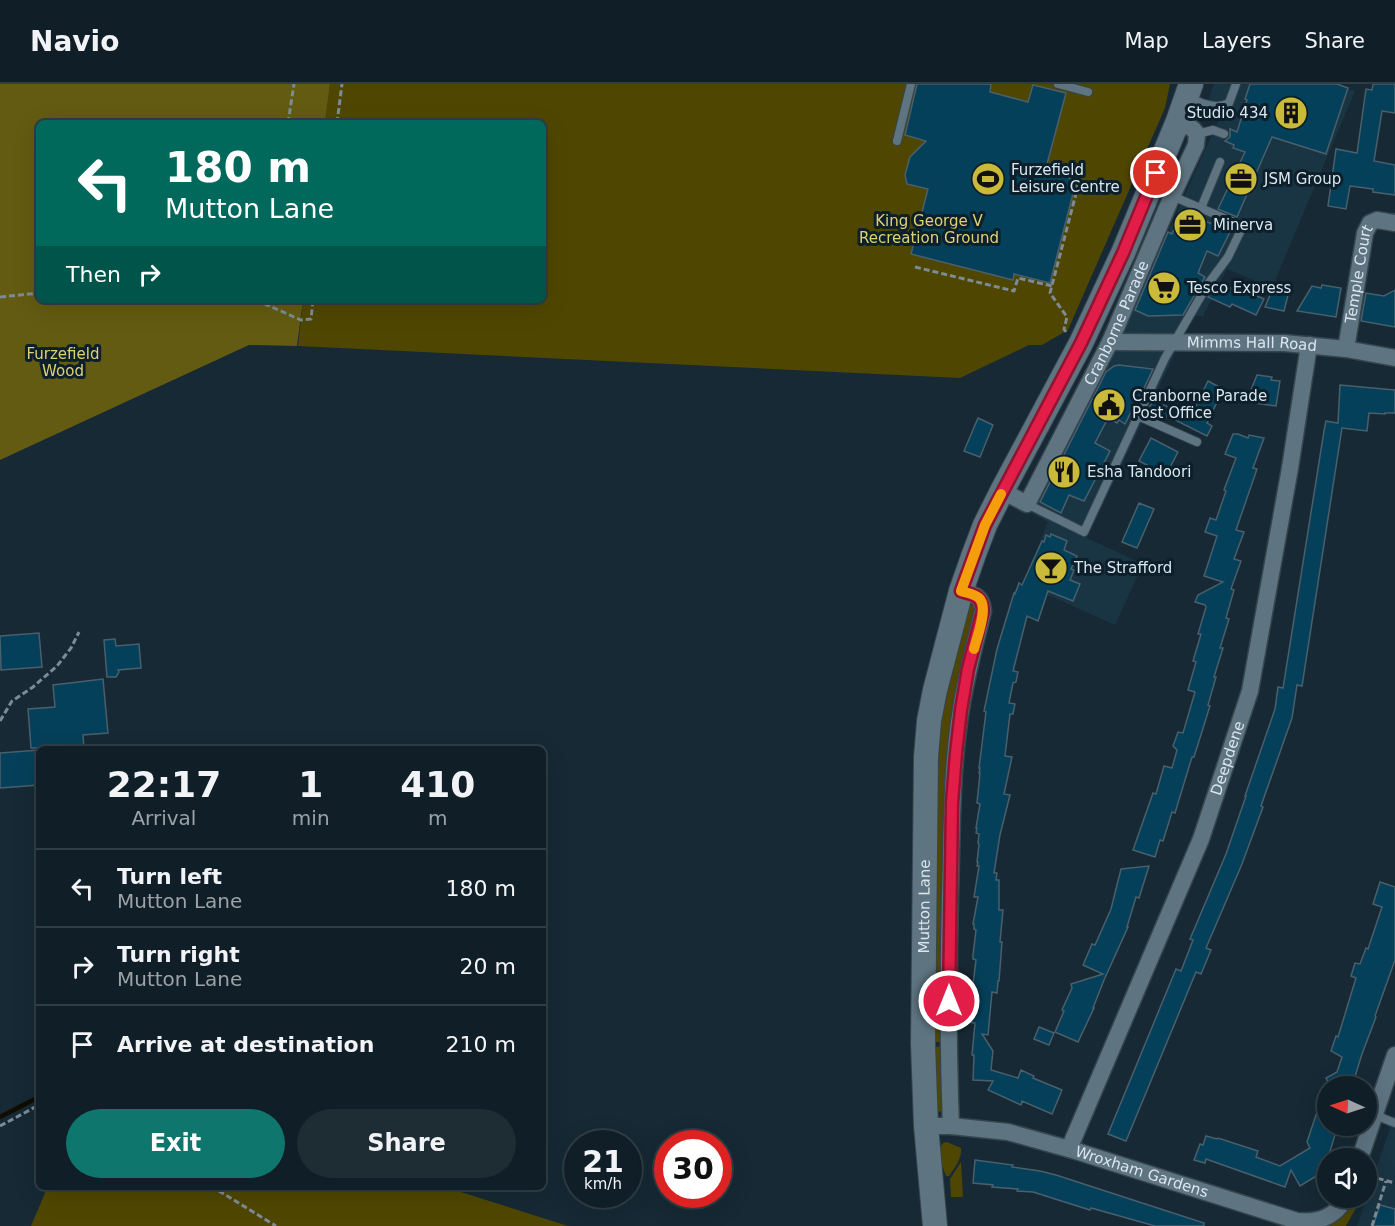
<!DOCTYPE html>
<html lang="en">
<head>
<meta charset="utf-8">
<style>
	:root { --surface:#101f27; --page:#1e2c33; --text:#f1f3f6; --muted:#9ca2a7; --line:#303d44; --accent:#0f766e }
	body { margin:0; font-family:"DejaVu Sans",sans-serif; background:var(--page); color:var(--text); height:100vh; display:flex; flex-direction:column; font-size:22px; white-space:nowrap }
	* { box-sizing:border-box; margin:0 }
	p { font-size:20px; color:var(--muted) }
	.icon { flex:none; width:33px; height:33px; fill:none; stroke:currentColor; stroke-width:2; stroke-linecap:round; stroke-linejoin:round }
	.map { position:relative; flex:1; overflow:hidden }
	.details { position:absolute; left:36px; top:662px; width:510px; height:444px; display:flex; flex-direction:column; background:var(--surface); border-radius:9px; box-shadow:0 6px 24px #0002,0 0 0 2px var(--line) }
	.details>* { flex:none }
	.top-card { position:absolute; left:36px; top:36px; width:510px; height:183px; border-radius:9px; box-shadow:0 6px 24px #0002,0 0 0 2px var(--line); background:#00695c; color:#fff; overflow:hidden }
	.needle { width:39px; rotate:273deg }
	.tools { position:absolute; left:1317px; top:992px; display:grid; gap:12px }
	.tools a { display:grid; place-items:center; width:60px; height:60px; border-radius:50%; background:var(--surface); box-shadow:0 6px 24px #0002,0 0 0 2px var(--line); font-size:30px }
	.speed { position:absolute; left:564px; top:1046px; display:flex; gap:12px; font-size:30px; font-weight:700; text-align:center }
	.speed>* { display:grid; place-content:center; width:78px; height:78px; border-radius:50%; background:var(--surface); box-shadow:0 6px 24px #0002,0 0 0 2px var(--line); line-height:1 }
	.speed small { font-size:15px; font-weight:400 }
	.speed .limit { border:9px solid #d22; background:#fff; color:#111 }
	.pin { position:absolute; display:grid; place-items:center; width:51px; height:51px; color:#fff; margin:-26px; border:3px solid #fff; border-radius:50%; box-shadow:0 2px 6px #0007 }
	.me { position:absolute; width:66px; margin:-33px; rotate:0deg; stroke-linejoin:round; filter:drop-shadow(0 0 4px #0008) }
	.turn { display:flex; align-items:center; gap:21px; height:126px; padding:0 30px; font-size:27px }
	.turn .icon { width:78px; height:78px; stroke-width:2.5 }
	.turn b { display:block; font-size:42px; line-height:51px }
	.then { display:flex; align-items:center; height:57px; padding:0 30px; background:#0003; gap:12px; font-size:22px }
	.eta { display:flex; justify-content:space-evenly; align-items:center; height:102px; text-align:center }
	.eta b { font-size:36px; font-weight:800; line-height:42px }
	.action { display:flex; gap:12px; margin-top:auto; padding:12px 30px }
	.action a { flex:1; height:69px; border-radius:36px; background:var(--accent); color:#fff; font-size:24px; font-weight:800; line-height:69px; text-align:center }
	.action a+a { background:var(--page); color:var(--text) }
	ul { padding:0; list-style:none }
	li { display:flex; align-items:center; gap:18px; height:78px; padding:0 30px; border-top:2px solid var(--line) }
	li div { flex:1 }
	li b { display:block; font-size:22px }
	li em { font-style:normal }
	header { display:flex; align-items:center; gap:36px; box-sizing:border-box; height:84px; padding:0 30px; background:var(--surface); border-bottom:2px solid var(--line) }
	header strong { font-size:28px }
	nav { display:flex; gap:33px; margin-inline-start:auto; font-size:21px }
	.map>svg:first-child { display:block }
	.built { fill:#193443 }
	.green { fill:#4f4701 }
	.forest { fill:#635b12 }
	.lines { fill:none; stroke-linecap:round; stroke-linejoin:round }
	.stream { stroke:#0f0c00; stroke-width:4.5 }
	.building { fill:#05405a; stroke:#4a5f6c; stroke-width:1.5 }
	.lane-casing { stroke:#35454e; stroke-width:10 }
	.street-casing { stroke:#35454e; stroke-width:19 }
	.secondary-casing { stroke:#35454e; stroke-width:26 }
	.path { stroke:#7c8b95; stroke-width:3; stroke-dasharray:6 3; stroke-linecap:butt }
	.lane { stroke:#5e7481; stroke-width:8 }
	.street { stroke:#5e7481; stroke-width:16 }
	.secondary { stroke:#5e7481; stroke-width:24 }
	.route-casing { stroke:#92132f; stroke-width:15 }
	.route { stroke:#e11d48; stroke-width:10 }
	.slow { stroke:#f59e0b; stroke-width:10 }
	.labels { text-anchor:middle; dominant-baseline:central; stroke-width:6; stroke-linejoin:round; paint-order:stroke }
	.poi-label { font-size:15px; fill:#dae6ee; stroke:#0c1f2a; text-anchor:start }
	.park-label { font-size:15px; fill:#dfd272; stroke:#0c1f2a }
	.street-label { font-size:15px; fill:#dae6ee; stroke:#0c1f2a }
</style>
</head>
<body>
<header>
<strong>Navio</strong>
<nav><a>Map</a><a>Layers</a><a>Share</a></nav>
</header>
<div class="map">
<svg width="1395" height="1142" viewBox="0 0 1395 1142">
	<rect width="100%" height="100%" fill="#162934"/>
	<g class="built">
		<path d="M1214,0H1333L1355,7L1272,204L1227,185L1203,232H1193L1087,454L1143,480L1115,541L1023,500L1048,438L1031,429L1129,235L1218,37L1203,31Z"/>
		<path d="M1395,1030V1142H1357L1392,1038Z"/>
	</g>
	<g class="green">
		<path d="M330,0H1170L1165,24L1068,246L1042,261H1029L960,294L298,262L303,216H543V39H325Z"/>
		<path d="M969,520H972L977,525L963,578L943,958H931L939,632Z"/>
		<path d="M931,962L943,963L944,1024L942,1027L937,1028Z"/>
		<path d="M947,1058L961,1064C962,1075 955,1083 949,1092H946L940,1076L939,1065L943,1059Z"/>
		<path d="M961,1078L963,1113H951L950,1095Z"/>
		<path d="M48,1102L445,1103L568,1142H31Z"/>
		<path d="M1354,1113H1360L1356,1124L1346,1142H1327C1340,1136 1349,1126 1354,1113Z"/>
	</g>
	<path class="forest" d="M0,0H330L325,39H39V216H303L297,262L249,261L0,376Z"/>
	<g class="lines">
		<path class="stream" d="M0,1033L39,1013"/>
	</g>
	<g class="building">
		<path d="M917,0H991L990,8L1028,18L1033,1L1066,9L1047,80L1062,84L1075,102L1050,199L1014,190L1013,196L911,170L928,105L907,100L905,91L910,73L926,57L905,51Z"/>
		<path d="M1250,0H1337L1348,4L1326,70L1272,53L1237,133L1218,125L1245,68L1233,64L1234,61L1225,57L1230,53V45L1237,48L1247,16L1245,15Z"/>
		<path d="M1373,0H1395V29L1382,27L1374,77L1395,81V111L1373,108V105L1350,102L1346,125L1328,122L1336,65L1357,69L1366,5L1372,6Z"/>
		<path d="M1182,127L1212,140L1213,136L1232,144L1218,172L1207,167L1198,189L1205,193L1183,231L1148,232L1135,226L1168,148L1172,150Z"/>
		<path d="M1217,198L1242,209L1243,206L1264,215L1256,231L1232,220L1230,223L1208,213Z"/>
		<path d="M1275,199L1290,203L1284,227L1265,223Z"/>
		<path d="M1322,201L1341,204L1336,233L1297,227L1312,202L1321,204Z"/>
		<path d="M1395,206V243L1361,237L1366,209L1384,212Z"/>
		<path d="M1119,281L1153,285L1136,321L1135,320L1125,340L1119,336L1117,339L1108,334L1095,359L1110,367L1084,417L1069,411L1061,429L1040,418L1106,288L1114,282Z"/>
		<path d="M1257,291L1272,293L1271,296L1280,297L1276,322L1246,318Z"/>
		<path d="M1208,297L1243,316V318L1219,314L1207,339L1212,342L1207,352L1173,335L1178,325L1191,332Z"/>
		<path d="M1340,301L1395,306V329H1385V330L1369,329L1367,347L1342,344L1302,602L1297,601L1292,634L1261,722L1263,723L1242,780L1206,864L1211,866L1201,890L1196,888L1126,1057L1108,1050L1176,885L1181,887L1193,856L1190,855L1226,770L1246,712H1245L1275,625L1278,603L1283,604L1324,347L1326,337L1338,339Z"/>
		<path d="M1153,316L1170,324L1165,335L1148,327Z"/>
		<path d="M978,334L993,341L980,373L964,367Z"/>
		<path d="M1233,350H1238L1248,354L1249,351L1264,354L1253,384L1257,385L1236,446L1244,448L1234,475L1241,477L1231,505L1234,506L1226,534L1229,535L1220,564H1223L1214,593H1216L1208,621L1210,622L1194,673H1192L1175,729L1172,728L1163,757L1160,756L1155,773L1133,766L1153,709L1156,710L1164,682L1172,684L1177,666L1173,662L1178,648L1183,649L1195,608L1188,606L1196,578L1193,577L1201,550H1198L1206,523L1205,521L1195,518L1198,511L1223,498L1204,492L1217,452L1205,448L1210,434L1216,436L1226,407L1224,406L1236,374L1225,370Z"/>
		<path d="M1151,354L1178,368L1166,391L1139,377Z"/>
		<path d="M1139,419L1154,425L1137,464L1122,458Z"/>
		<path d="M1051,450L1067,457L1064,466L1077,472L1071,485L1074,486L1070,496L1080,500L1073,517L1048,507L1038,537L1027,532L1013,587L1018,588L1016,598L1013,599L1009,619L1015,620L1013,630H1010L1005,672L1012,673L1004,710L1010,711L1000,751L994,789H997L996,796H999V826H1003L1000,858H1002L999,897H998L997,909L992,908L988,951L982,950L993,967L991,986L1018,994L1021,986L1034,992L1033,994L1062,1006L1052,1030L1022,1017L1021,1021L988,1006L993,997L973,996L974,971H972L975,939H972V933L974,908H972L976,876L973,875V871L976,846L974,845V840H973L978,813H974L979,782H977L978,778H977L979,760L978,759L979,750L976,749L977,744H976L980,720L977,719L980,689H979L980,684H979L986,628L984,627L997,565L1014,509L1015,510L1019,499L1022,501L1042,457L1044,458L1046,451L1050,453Z"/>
		<path d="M39,549L42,583L1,586L0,552Z"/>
		<path d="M115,555L116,562L139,560L141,584L118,586L119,588L116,593H107L104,556Z"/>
		<path d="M103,595L108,649L83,651L84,664H31L28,625L55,623L53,601Z"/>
		<path d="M39,666V701L0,704V669Z"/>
		<path d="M1149,782L1139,814L1136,813L1127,843H1128L1104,896L1093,924H1094L1078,958L1055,948L1064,927L1062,926L1072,904L1071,900L1103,890L1083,881L1092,860L1095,861L1111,825L1121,785Z"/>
		<path d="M1380,798L1395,803V876L1375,932L1376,933L1362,970L1352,1002H1330L1326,994L1337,988L1342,973L1331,967L1336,952L1338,953L1356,894L1351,892L1355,879L1360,880L1366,864L1368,865L1382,823L1373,820Z"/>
		<path d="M1039,943L1054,949L1049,961L1034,955Z"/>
		<path d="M1325,1004H1328V1041L1337,1044L1328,1074V1085L1300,1102L1291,1086L1285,1103L1206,1075L1205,1079L1194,1076L1200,1060L1203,1061L1206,1052L1217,1055L1218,1054L1258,1067L1256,1073L1280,1082L1310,1064L1307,1058Z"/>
		<path d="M975,1076L1013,1081L1012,1083L1040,1087L1056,1091L1204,1139V1142H1155L1091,1124L1090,1126L1033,1108L1017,1107L1018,1105L992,1103L993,1101L973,1099Z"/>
		<path d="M1380,1121L1395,1125V1142H1373Z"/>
	</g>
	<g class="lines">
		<g class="lane-casing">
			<g id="lane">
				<path d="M1058,0L1088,8"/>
				<path d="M1189,14C1202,19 1216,26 1229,19L1236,0"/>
				<path d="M1197,50L1213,46L1224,50"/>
				<path d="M897,57L911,0"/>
				<path d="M1201,124L1220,78"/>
				<path d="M1138,332L1197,358"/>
				<path d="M1027,420L1084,448L1165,274L1208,200L1228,173L1243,142L1172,112"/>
				<path d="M1375,1031L1395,1039"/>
			</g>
		</g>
		<g class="street-casing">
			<g id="street">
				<path id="s1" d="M1110,258L1284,259L1346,265L1395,274"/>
				<path id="s2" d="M1346,265L1365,149L1370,139L1377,136L1395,139"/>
				<path id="s3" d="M1002,407L1027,420L1110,258L1172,112L1196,61L1197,50L1193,45L1178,37"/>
				<path id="s4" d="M926,1042H951L1008,1048L1076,1067L1297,1137C1319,1139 1336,1133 1346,1113"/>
				<path d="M951,1042C948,965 948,888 950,811C952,749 951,686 961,625C966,592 975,560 983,527C982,512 975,511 961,507"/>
				<path id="s5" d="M1069,1065L1201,755L1250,607L1290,384L1309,261"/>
				<path d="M1360,1074L1395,971"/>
			</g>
		</g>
		<g class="secondary-casing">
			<g id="secondary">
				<path id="s6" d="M935,1142L926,1042L923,960L926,673L929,637L935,606L961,507L974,470L985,441L1002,407L1081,259L1123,169L1178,37L1191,0"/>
			</g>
		</g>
		<g class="path">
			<path d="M288,39L294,0"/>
			<path d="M337,39L342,0"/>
			<path d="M915,183L1014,207L1018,194L1052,202"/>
			<path d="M0,213L39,209"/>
			<path d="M256,216L301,236L311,235L313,216"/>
			<path d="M1066,248L1064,245L1067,233L1050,209L1078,102L1077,92L1081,86"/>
			<path d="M0,637L12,617L33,603L57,582L71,564L79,548"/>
			<path d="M0,1042L39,1021"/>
			<path d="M1369,1092L1395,1099"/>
			<path d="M211,1102L276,1142"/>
			<path d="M1372,1142L1386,1097"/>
		</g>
		<use href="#lane" class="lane"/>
		<use href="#street" class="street"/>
		<use href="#secondary" class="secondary"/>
	</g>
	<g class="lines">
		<g class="route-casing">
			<path id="route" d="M949,917L952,719L956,669L961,626L968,585L983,527C982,512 975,511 961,507L985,441L1081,259L1123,169L1156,89"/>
		</g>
		<use href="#route" class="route"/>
		<path class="slow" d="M974,565C977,553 989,523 979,514C975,510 967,509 961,507L985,441L1001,410"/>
	</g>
	<defs>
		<g id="building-disc" transform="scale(1.725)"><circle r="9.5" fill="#caba3a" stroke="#0c1f2a"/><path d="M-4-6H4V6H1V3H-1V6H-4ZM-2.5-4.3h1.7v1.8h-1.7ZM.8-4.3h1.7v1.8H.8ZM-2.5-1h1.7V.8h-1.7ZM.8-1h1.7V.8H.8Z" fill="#111"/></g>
		<g id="stadium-disc" transform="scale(1.725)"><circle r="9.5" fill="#caba3a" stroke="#0c1f2a"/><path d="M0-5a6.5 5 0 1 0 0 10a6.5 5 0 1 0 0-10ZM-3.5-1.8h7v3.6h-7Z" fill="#111"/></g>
		<g id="office-disc" transform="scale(1.725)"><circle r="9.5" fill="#caba3a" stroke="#0c1f2a"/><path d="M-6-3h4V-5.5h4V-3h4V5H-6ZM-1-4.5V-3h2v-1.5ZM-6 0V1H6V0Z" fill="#111"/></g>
		<g id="supermarket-disc" transform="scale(1.725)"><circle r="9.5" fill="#caba3a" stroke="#0c1f2a"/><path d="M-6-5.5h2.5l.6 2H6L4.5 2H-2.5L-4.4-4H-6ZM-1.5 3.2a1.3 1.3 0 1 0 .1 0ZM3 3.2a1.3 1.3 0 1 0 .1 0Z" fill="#111"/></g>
		<g id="civic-disc" transform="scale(1.725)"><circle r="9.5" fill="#caba3a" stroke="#0c1f2a"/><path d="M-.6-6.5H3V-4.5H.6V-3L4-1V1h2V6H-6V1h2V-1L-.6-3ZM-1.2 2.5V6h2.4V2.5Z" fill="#111"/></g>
		<g id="restaurant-disc" transform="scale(1.725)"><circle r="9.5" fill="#caba3a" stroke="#0c1f2a"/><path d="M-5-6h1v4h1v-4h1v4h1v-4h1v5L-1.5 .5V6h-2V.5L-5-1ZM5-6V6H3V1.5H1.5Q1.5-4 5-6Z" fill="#111"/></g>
		<g id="bar-disc" transform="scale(1.725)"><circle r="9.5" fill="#caba3a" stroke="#0c1f2a"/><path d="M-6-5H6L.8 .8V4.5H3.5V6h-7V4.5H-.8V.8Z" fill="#111"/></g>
	</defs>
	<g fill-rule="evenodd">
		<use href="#building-disc" x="1291" y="29"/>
		<use href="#stadium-disc" x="988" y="95"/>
		<use href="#office-disc" x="1241" y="95"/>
		<use href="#office-disc" x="1190" y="141"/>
		<use href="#supermarket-disc" x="1164" y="204"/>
		<use href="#civic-disc" x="1109" y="321"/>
		<use href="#restaurant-disc" x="1064" y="388"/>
		<use href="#bar-disc" x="1051" y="484"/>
	</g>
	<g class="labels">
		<g class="poi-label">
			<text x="1268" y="29" text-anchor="end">Studio 434</text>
			<text x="1011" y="86">Furzefield<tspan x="1011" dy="17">Leisure Centre</tspan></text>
			<text x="1264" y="95">JSM Group</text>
			<text x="1213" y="141">Minerva</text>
			<text x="1187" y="204">Tesco Express</text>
			<text x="1132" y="312">Cranborne Parade<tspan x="1132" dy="17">Post Office</tspan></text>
			<text x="1087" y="388">Esha Tandoori</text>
			<text x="1074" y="484">The Strafford</text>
		</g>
		<g class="park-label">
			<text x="929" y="137">King George V<tspan x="929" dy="17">Recreation Ground</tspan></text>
			<text x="63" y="270">Furzefield<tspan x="63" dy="17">Wood</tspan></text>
		</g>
		<g class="street-label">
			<text stroke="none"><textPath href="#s2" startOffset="76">Temple Court</textPath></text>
			<text stroke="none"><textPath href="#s3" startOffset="230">Cranborne Parade</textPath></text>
			<text stroke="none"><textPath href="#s1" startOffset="142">Mimms Hall Road</textPath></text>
			<text stroke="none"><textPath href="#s5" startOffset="422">Deepdene</textPath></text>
			<text stroke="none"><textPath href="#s6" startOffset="320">Mutton Lane</textPath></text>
			<text stroke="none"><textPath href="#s4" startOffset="222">Wroxham Gardens</textPath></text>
		</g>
	</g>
</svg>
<div class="tools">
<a><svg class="needle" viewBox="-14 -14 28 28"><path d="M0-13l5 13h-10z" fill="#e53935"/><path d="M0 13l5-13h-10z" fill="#9ca2a7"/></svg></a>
<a><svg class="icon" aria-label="sound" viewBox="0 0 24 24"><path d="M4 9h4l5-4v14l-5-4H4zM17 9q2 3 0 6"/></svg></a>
</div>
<div class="speed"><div>21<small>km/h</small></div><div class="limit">30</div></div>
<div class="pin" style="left:1156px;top:89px;background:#d93025"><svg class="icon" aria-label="arrive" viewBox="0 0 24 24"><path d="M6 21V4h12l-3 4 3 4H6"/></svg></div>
<svg class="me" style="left:949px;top:917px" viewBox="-20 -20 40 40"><circle r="17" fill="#e11d48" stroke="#fff" stroke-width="3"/><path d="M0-11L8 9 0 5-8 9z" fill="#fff"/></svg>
<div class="top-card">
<div class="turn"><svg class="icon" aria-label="left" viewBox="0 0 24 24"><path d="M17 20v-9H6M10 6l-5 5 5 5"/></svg><div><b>180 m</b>Mutton Lane</div></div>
<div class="then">Then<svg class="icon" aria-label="right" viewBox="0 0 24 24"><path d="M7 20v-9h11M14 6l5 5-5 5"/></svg></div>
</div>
<section class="details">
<div class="eta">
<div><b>22:17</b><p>Arrival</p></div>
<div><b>1</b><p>min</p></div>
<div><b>410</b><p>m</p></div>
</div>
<ul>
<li><svg class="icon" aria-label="left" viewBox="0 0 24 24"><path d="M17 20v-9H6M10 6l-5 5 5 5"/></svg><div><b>Turn left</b><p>Mutton Lane</p></div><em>180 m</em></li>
<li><svg class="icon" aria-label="right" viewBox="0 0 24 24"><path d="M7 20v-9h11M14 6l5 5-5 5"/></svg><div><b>Turn right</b><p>Mutton Lane</p></div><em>20 m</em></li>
<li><svg class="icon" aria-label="arrive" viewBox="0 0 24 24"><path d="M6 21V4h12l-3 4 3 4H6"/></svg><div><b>Arrive at destination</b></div><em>210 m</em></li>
</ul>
<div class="action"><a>Exit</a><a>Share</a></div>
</section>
</div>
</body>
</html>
